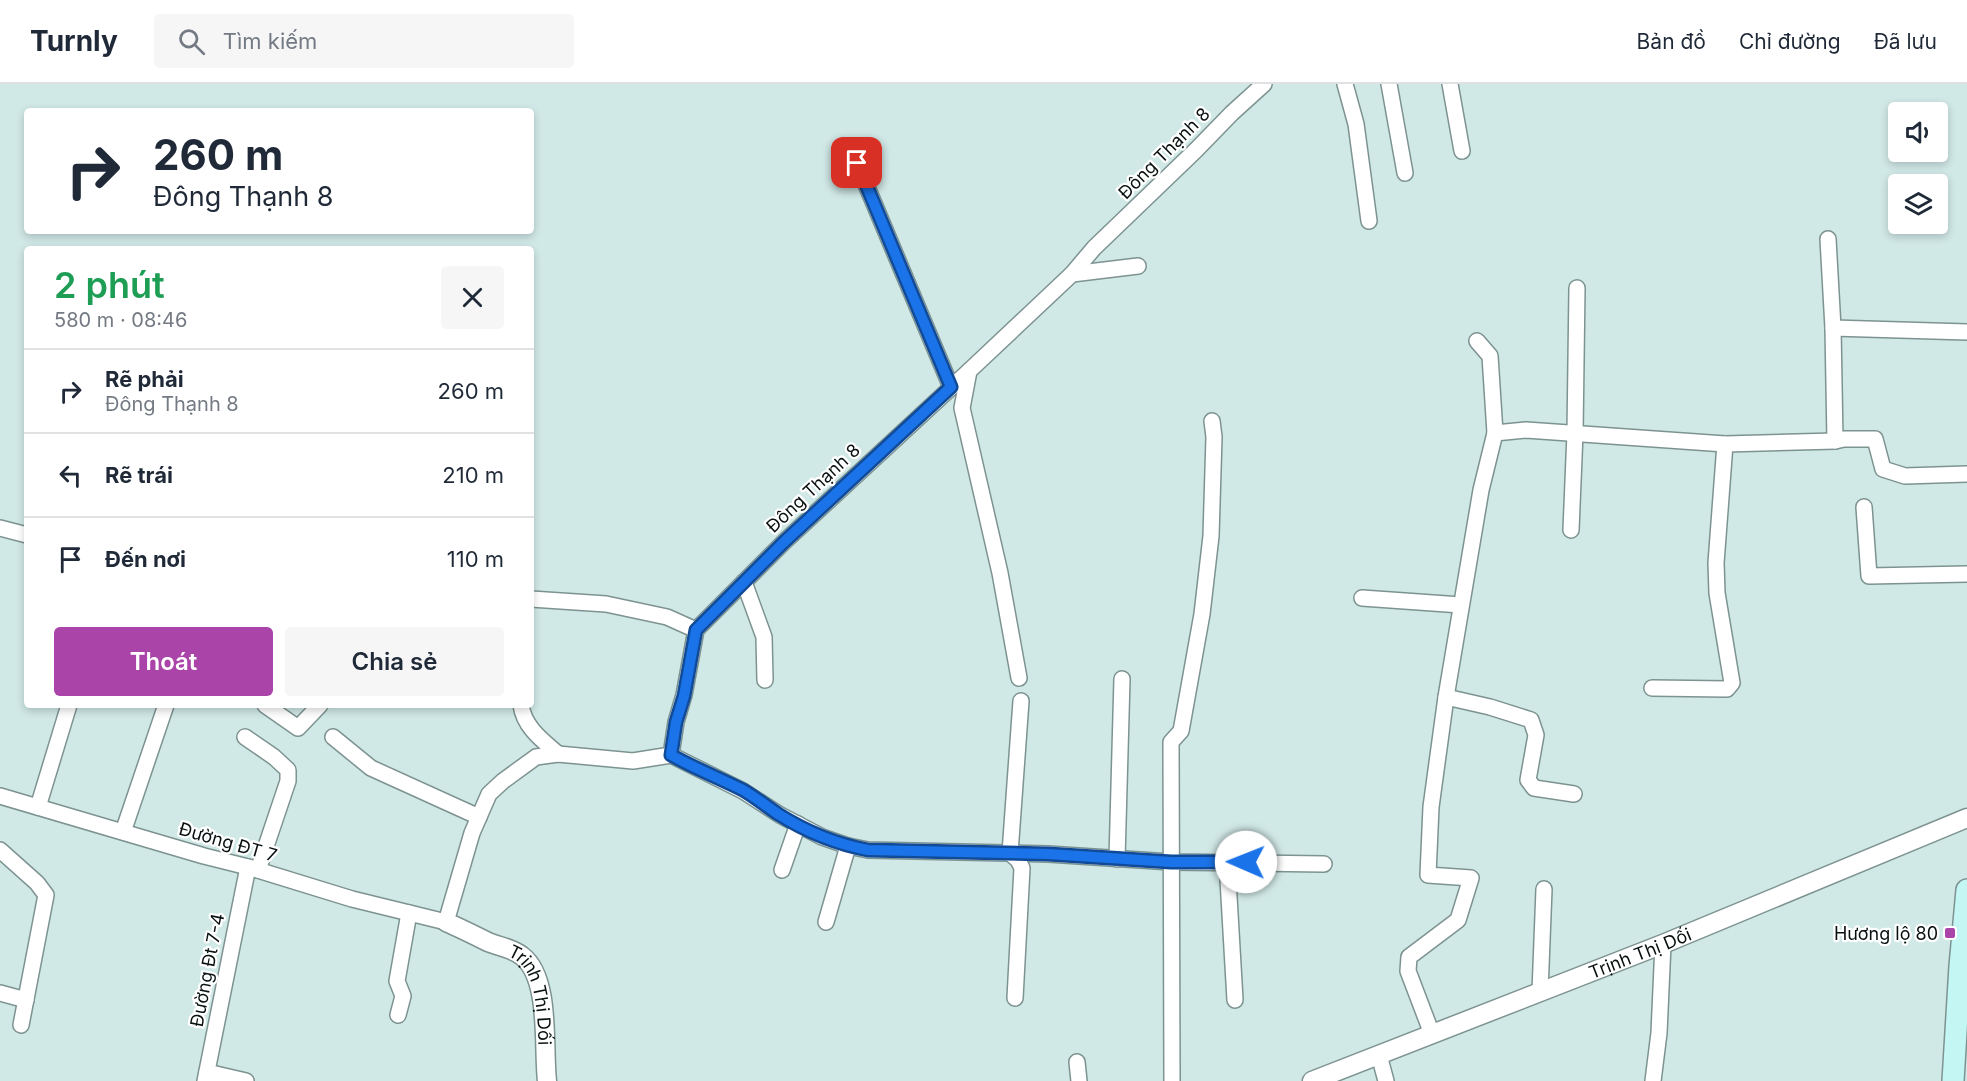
<!DOCTYPE html>
<html lang="vi">
<head>
<meta charset="utf-8">
<style>
	:root { --surface:#fff; --page:#f6f6f7; --text:#1f2937; --muted:#747a83; --line:#e0e1e3; --accent:#aa44a9 }
	body { margin:0; font-family:Inter,sans-serif; background:var(--page); color:var(--text); height:100vh; display:flex; flex-direction:column; font-size:22px; white-space:nowrap }
	* { box-sizing:border-box; margin:0 }
	p { font-size:20px; color:var(--muted) }
	.icon { flex:none; width:33px; height:33px; fill:none; stroke:currentColor; stroke-width:2; stroke-linecap:round; stroke-linejoin:round }
	.map { position:relative; flex:1; overflow:hidden }
	.drawer { position:absolute; left:24px; top:162px; width:510px; height:462px; display:flex; flex-direction:column; background:var(--surface); border-radius:6px; box-shadow:0 3px 9px #0003 }
	.drawer>* { flex:none }
	.banner { position:absolute; left:24px; top:24px; width:510px; height:126px; border-radius:6px; box-shadow:0 3px 9px #0003; background:#fff; color:var(--text); overflow:hidden }
	.fabs { position:absolute; left:1888px; top:18px; display:grid; gap:12px }
	.fabs a { display:grid; place-items:center; width:60px; height:60px; border-radius:6px; background:var(--surface); box-shadow:0 3px 9px #0003; font-size:30px }
	.pin { position:absolute; display:grid; place-items:center; width:51px; height:51px; color:#fff; margin:-26px; border-radius:12px; box-shadow:0 3px 9px #0006 }
	.me { position:absolute; width:66px; margin:-33px; rotate:271deg; stroke-linejoin:round; filter:drop-shadow(0 0 4px #0008) }
	.turn { display:flex; align-items:center; gap:21px; height:126px; padding:0 30px; font-size:27px }
	.turn .icon { width:78px; height:78px; stroke-width:2.5 }
	.turn b { display:block; font-size:42px; line-height:51px }
	.round { display:grid; place-items:center; flex:none; width:63px; height:63px; border-radius:6px; background:var(--page) }
	.overview { display:flex; align-items:center; justify-content:space-between; height:102px; padding:0 30px }
	h1 { font-size:36px; font-weight:600; line-height:45px; color:#1e9e55 }
	.primary-button { display:flex; gap:12px; margin-top:auto; padding:12px 30px }
	.primary-button a { flex:1; height:69px; border-radius:6px; background:var(--accent); color:#fff; font-size:24px; font-weight:600; line-height:69px; text-align:center }
	.primary-button a+a { background:var(--page); color:var(--text) }
	ul { padding:0; list-style:none }
	li { display:flex; align-items:center; gap:18px; height:84px; padding:0 30px; border-top:2px solid var(--line) }
	li div { flex:1 }
	li b { display:block; font-size:22px }
	li em { font-style:normal }
	header { display:flex; align-items:center; gap:36px; box-sizing:border-box; height:84px; padding:0 30px; background:var(--surface); border-bottom:2px solid var(--line) }
	header strong { font-size:28px }
	nav { display:flex; gap:33px; margin-inline-start:auto; font-size:21px }
	.search { width:420px; height:54px; background:var(--page); display:flex; align-items:center; gap:15px; box-sizing:border-box; padding:0 21px; border-radius:6px; color:var(--muted); font-size:22px }
	.map>svg:first-child { display:block }
	.lines { fill:none; stroke-linecap:round; stroke-linejoin:round }
	.minor-casing { stroke:#7d9391; stroke-width:18 }
	.tertiary-casing { stroke:#7d9391; stroke-width:21 }
	.secondary-casing { stroke:#7d9391; stroke-width:24 }
	.minor { stroke:#fff; stroke-width:15 }
	.tertiary { stroke:#fff; stroke-width:18 }
	.secondary { stroke:#c4f6f4; stroke-width:21 }
	.route-casing { stroke:#114b97; stroke-width:15 }
	.route { stroke:#1a73e8; stroke-width:10 }
	.poi-dot { fill:#aa44a9; stroke:#fff; stroke-width:2 }
	.labels { text-anchor:middle; dominant-baseline:central; stroke-width:4.5; stroke-linejoin:round; paint-order:stroke }
	.street-label { font-size:18px; fill:#081110; stroke:#fff }
	.poi-label { font-size:18px; fill:#081110; stroke:#fff; text-anchor:end }
</style>
</head>
<body>
<header>
<strong>Turnly</strong>
<div class="search"><svg class="icon" aria-label="search" viewBox="0 0 24 24"><circle cx="10" cy="10" r="6"/><path d="M15 15l6 6"/></svg>Tìm kiếm</div>
<nav><a>Bản đồ</a><a>Chỉ đường</a><a>Đã lưu</a></nav>
</header>
<div class="map">
<svg width="1967" height="997" viewBox="0 0 1967 997">
	<rect width="100%" height="100%" fill="#d0e8e6"/>
	<g class="lines">
		<g class="minor-casing">
			<g id="minor">
				<path d="M1345,0L1356,40L1369,137"/>
				<path d="M1389,0L1405,89"/>
				<path d="M1450,0L1462,67"/>
				<path d="M857,79L951,303"/>
				<path d="M1828,155L1833,244L1967,248"/>
				<path d="M1072,190L1138,182"/>
				<path d="M1833,244L1835,357L1844,355H1875L1883,385L1905,392L1967,390"/>
				<path d="M1477,257L1490,272L1495,349"/>
				<path d="M969,287L962,324L1000,489L1019,594"/>
				<path d="M1864,423L1869,492L1967,490"/>
				<path d="M0,444L27,451"/>
				<path d="M1571,446L1575,349L1577,204"/>
				<path d="M744,498L764,553L765,596"/>
				<path d="M1362,514L1461,521"/>
				<path d="M531,515L606,520L667,533L696,546"/>
				<path d="M1652,604L1727,605L1732,599L1717,509L1716,479L1725,360"/>
				<path d="M1446,613L1490,623L1531,636L1536,651L1528,696L1534,704L1574,710"/>
				<path d="M265,621L298,644L320,621"/>
				<path d="M521,621C524,643 542,656 558,670"/>
				<path d="M245,653L274,673L288,686V697L258,786"/>
				<path d="M333,653L371,684L479,733"/>
				<path d="M671,671L743,707L780,731L822,753L848,762L868,766L1048,770L1171,778L1324,780"/>
				<path d="M0,712L204,772L248,783L352,815L446,838L472,749L489,710L503,697L536,673L558,670L633,677L671,671L676,638L684,611L696,546L784,458L969,287L1072,190L1094,164L1196,66L1232,29L1264,0"/>
				<path d="M38,723L69,621"/>
				<path d="M123,748L166,621"/>
				<path d="M0,766L37,799L46,811L21,941"/>
				<path d="M1117,775L1122,595"/>
				<path d="M1227,778L1235,916"/>
				<path d="M782,786L798,740"/>
				<path d="M826,838L848,762"/>
				<path d="M1540,908L1544,805"/>
				<path d="M0,909L26,916"/>
				<path d="M1015,914L1022,784L1018,776L1010,769L1021,617"/>
				<path d="M398,931L403,912L397,897L409,829"/>
				<path d="M1432,950L1408,887L1409,873L1458,836L1471,794L1428,791L1431,723L1446,613L1481,406L1495,349L1526,346L1725,360L1835,357"/>
				<path d="M1379,971L1386,997"/>
				<path d="M1077,978L1079,997"/>
				<path d="M207,988L246,997"/>
				<path d="M205,997L248,783"/>
				<path d="M1172,997L1171,658L1181,647L1202,530L1211,452L1214,353L1212,337"/>
				<path d="M1653,997L1659,949L1663,860"/>
			</g>
		</g>
		<g class="tertiary-casing">
			<g id="tertiary">
				<path id="s1" d="M446,838C460,844 474,851 488,858C500,863 512,864 522,872C551,894 543,964 547,997"/>
				<path id="s2" d="M1312,997L1663,860L1967,734"/>
			</g>
		</g>
		<g class="secondary-casing">
			<path id="secondary" d="M1953,997L1960,882L1967,806"/>
		</g>
		<use href="#minor" class="minor"/>
		<use href="#tertiary" class="tertiary"/>
		<use href="#secondary" class="secondary"/>
	</g>
	<g class="lines">
		<g class="route-casing">
			<path id="route" d="M857,79L951,303L784,458L696,546L684,612L676,638L671,671C694,684 719,694 743,706C755,713 766,722 778,730C805,747 836,760 868,766L1048,770L1171,778H1246"/>
		</g>
		<use href="#route" class="route"/>
	</g>
	<rect class="poi-dot" x="1944" y="843" width="12" height="12" rx="3"/>
	<g class="labels">
		<g class="street-label">
			<text transform="translate(1164 69) rotate(-45)">Đông Thạnh 8</text>
			<text transform="translate(813 404) rotate(-43)">Đông Thạnh 8</text>
			<text transform="translate(228 758) rotate(16)">Đường ĐT 7</text>
			<text stroke="none"><textPath href="#s2" startOffset="352">Trịnh Thị Dối</textPath></text>
			<text transform="translate(207 886) rotate(-79)">Đường Đt 7-4</text>
			<text stroke="none"><textPath href="#s1" startOffset="124">Trịnh Thị Dối</textPath></text>
		</g>
		<g class="poi-label">
			<text x="1938" y="849">Hương lộ 80</text>
		</g>
	</g>
</svg>
<div class="fabs">
<a><svg class="icon" aria-label="sound" viewBox="0 0 24 24"><path d="M4 9h4l5-4v14l-5-4H4zM17 9q2 3 0 6"/></svg></a>
<a><svg class="icon" aria-label="layers" viewBox="0 0 24 24"><path d="M12 4l9 5-9 5-9-5zM3 14l9 5 9-5"/></svg></a>
</div>
<div class="pin" style="left:857px;top:79px;background:#d93025"><svg class="icon" aria-label="arrive" viewBox="0 0 24 24"><path d="M6 21V4h12l-3 4 3 4H6"/></svg></div>
<svg class="me" style="left:1246px;top:778px" viewBox="-20 -20 40 40"><circle r="19" fill="#fff"/><path d="M0-13L10 11 0 6-10 11z" fill="#1a73e8"/></svg>
<div class="banner">
<div class="turn"><svg class="icon" aria-label="right" viewBox="0 0 24 24"><path d="M7 20v-9h11M14 6l5 5-5 5"/></svg><div><b>260 m</b>Đông Thạnh 8</div></div>
</div>
<section class="drawer">
<div class="overview"><div><h1>2 phút</h1><p>580 m · 08:46</p></div><a class="round"><svg class="icon" aria-label="close" viewBox="0 0 24 24"><path d="M6 6l12 12M18 6L6 18"/></svg></a></div>
<ul>
<li><svg class="icon" aria-label="right" viewBox="0 0 24 24"><path d="M7 20v-9h11M14 6l5 5-5 5"/></svg><div><b>Rẽ phải</b><p>Đông Thạnh 8</p></div><em>260 m</em></li>
<li><svg class="icon" aria-label="left" viewBox="0 0 24 24"><path d="M17 20v-9H6M10 6l-5 5 5 5"/></svg><div><b>Rẽ trái</b></div><em>210 m</em></li>
<li><svg class="icon" aria-label="arrive" viewBox="0 0 24 24"><path d="M6 21V4h12l-3 4 3 4H6"/></svg><div><b>Đến nơi</b></div><em>110 m</em></li>
</ul>
<div class="primary-button"><a>Thoát</a><a>Chia sẻ</a></div>
</section>
</div>
</body>
</html>
